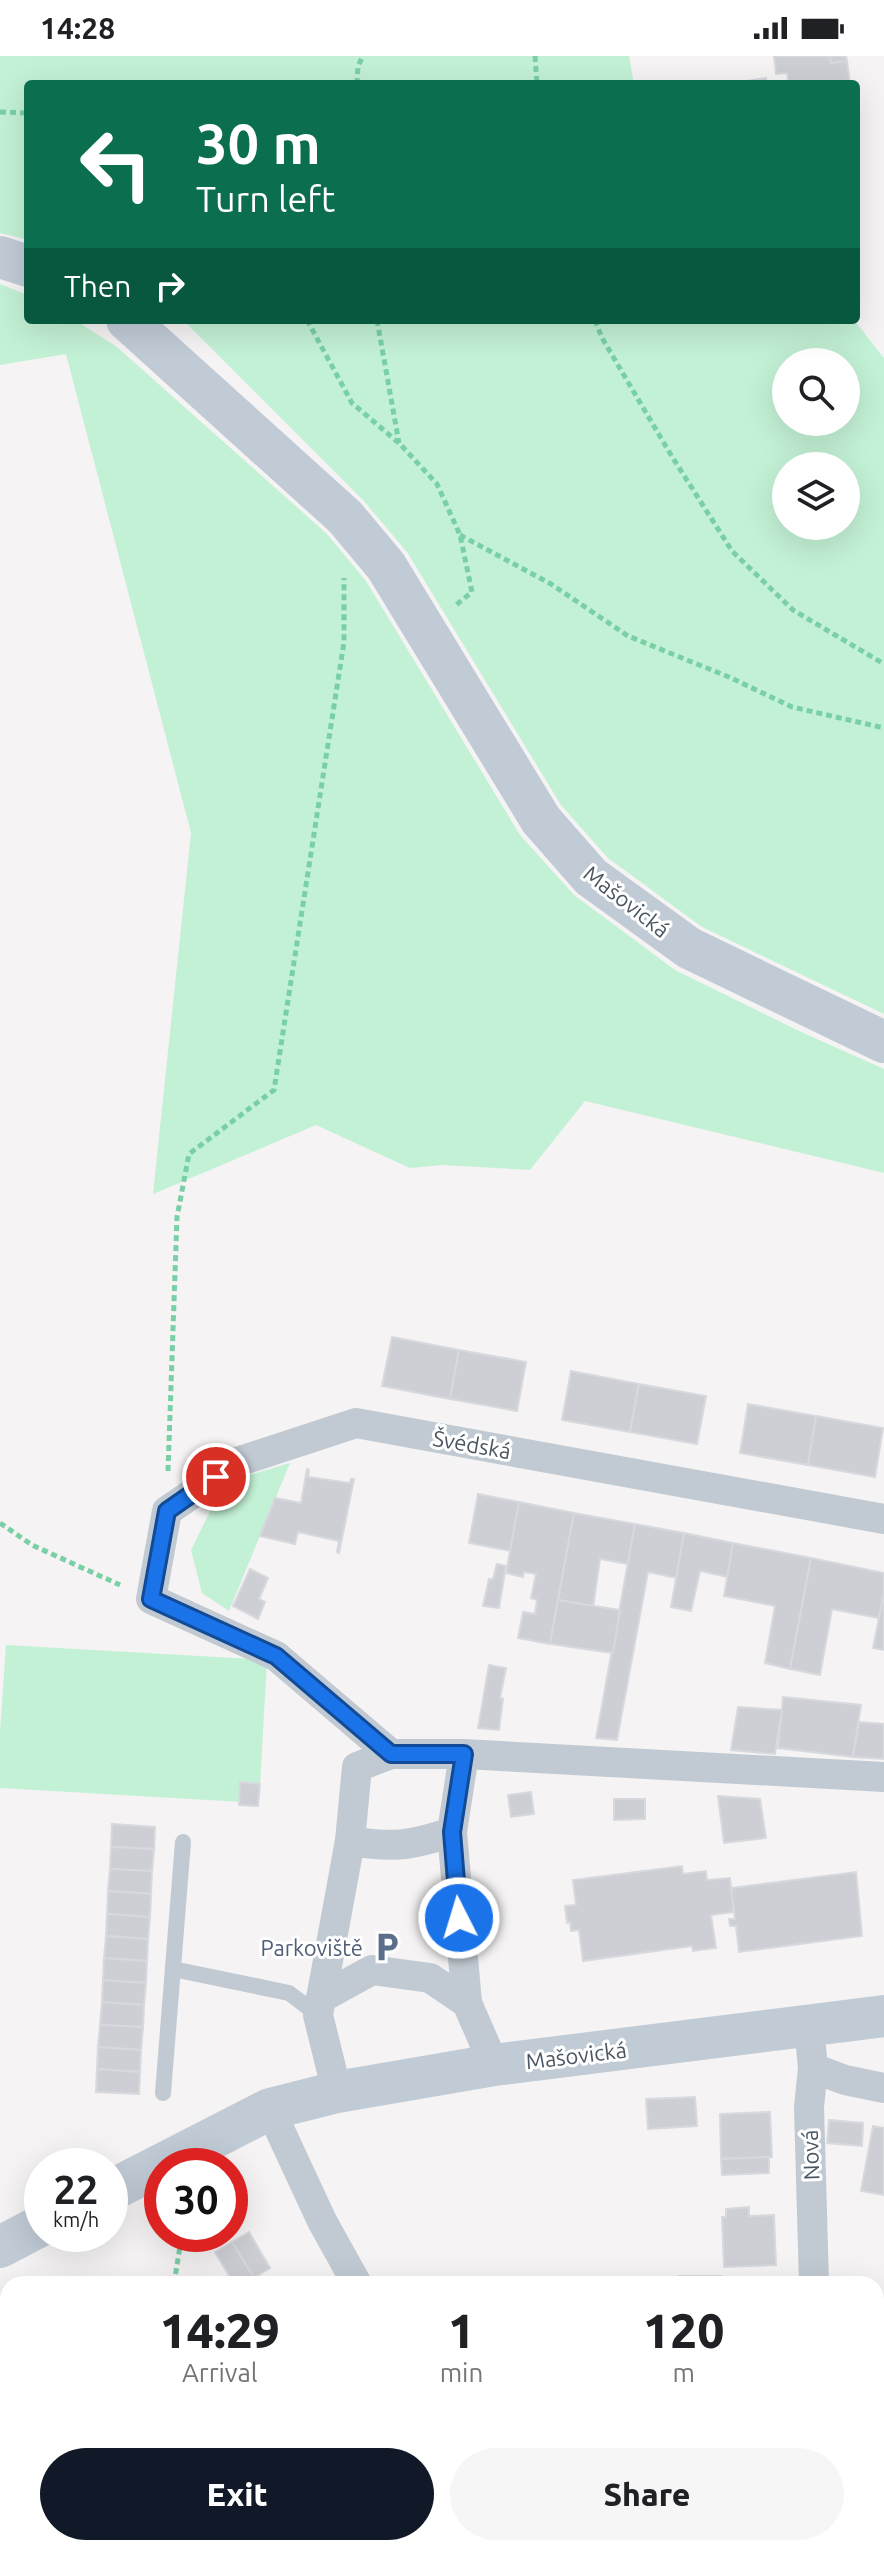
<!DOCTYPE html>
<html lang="en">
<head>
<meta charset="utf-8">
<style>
	:root { --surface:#fff; --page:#f6f6f6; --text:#202124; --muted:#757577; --accent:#111827 }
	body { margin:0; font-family:Ubuntu,sans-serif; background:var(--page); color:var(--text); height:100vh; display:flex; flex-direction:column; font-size:30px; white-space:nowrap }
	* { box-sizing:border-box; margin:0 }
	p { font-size:26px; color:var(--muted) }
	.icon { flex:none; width:44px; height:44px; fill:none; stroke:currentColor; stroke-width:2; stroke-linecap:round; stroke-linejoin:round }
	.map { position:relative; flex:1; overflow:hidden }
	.side { position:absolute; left:0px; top:2220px; width:884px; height:280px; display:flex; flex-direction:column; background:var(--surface); border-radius:24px 24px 0 0; box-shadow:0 8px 32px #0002 }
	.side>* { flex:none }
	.top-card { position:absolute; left:24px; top:24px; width:836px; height:244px; border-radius:8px; box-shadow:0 8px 32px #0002; background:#0b6e4f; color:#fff; overflow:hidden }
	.buttons { position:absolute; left:772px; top:292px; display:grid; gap:16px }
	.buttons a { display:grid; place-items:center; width:88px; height:88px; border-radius:50%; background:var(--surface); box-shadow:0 8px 32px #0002; font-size:40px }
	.speed { position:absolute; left:24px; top:2092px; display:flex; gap:16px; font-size:40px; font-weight:700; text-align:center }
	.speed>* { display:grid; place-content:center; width:104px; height:104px; border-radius:50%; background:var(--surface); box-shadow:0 8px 32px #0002; line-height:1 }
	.speed small { font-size:20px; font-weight:400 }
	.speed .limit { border:12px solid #d22; background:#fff; color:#111 }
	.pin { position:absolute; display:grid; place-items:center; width:68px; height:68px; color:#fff; margin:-34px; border:4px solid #fff; border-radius:50%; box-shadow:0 2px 8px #0007 }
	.me { position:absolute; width:88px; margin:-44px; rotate:355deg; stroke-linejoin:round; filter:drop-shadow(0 0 6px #0008) }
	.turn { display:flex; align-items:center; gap:28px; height:168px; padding:0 40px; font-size:36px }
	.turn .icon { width:104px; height:104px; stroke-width:2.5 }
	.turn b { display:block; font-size:56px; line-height:68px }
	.then { display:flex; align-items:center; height:76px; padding:0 40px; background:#0003; gap:16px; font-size:30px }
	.eta { display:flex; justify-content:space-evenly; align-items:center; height:136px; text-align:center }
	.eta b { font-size:48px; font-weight:800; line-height:56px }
	.button { display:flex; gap:16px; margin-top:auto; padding:16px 40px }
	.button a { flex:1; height:92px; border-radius:48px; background:var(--accent); color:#fff; font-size:32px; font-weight:800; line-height:92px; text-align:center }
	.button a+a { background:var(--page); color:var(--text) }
	.status { display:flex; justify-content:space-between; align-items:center; height:56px; padding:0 40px; background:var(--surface); direction:ltr }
	.status svg { height:22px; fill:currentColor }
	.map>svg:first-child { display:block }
	.green { fill:#c3f1d5; fill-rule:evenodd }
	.building { fill:#cdcfd5; stroke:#d7d9de; stroke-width:2 }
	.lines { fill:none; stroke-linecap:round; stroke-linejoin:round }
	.path { stroke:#7ad0a6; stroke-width:5; stroke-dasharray:6 4; stroke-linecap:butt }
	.lane { stroke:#c1cad2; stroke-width:16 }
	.street { stroke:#c1cad2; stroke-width:30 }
	.secondary { stroke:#c1cbd6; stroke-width:42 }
	.route-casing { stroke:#114b97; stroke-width:20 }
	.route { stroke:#1a73e8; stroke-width:14 }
	.labels { text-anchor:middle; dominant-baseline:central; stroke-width:6; stroke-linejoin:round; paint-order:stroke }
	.street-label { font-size:22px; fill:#4a5661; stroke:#fff }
	.service-label { font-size:22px; fill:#4e5e75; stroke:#fff; text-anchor:end }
</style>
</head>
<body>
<div class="status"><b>14:28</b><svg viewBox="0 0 49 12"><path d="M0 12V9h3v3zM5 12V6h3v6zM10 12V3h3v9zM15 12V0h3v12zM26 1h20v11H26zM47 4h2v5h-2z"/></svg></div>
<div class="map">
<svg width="884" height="2500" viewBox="0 0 884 2500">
	<rect width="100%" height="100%" fill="#f5f3f3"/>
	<g class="green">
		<path d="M0,0H629L634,28H28V184L0,177Z"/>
		<path d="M0,228L28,239V264H75L117,291L327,478L366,525L520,779L574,839L675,914L799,975L884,1013V1117L585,1045L530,1114L443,1109L410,1112L316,1069L153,1138L191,777L66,298L0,309Z"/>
		<path d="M183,264H854L884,302V958L702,871L608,802L561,749L407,496L363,444ZM786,306H846V366H786ZM786,410H846V470H786Z"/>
		<path d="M290,1407L229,1555L202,1537L191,1494L213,1449L246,1420Z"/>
		<path d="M6,1589L267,1604L259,1747L0,1732V1676Z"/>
	</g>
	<g class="building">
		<path d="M774,0H830L831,7L847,5L850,28H789L787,17L776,18Z"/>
		<path d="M830,0H846L847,5L831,7Z"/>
		<path d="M766,22L767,28H746V25Z"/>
		<path d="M392,1281L459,1294L450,1343L382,1330Z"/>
		<path d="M459,1294L526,1306L517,1355L450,1343Z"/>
		<path d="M571,1315L639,1328L630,1376L562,1364Z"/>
		<path d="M639,1328L706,1340L697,1388L630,1376Z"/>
		<path d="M748,1348L816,1360L808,1409L740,1397Z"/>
		<path d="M816,1360L883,1372L875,1421L808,1409Z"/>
		<path d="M307,1413L309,1414L308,1421L350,1427L351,1423H354L339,1497L337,1496L339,1485L298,1476L295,1488L260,1480L275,1442L301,1447Z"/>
		<path d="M478,1438L519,1446L511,1495L469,1487Z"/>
		<path d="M519,1446L574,1457L550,1588L518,1582L523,1556L535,1558L537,1544L531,1542L536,1518L524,1516L523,1521L506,1517Z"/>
		<path d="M574,1457L635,1468L628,1508L600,1503L593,1552L558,1544Z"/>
		<path d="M635,1468L684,1477L677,1522L648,1516L617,1684L596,1682Z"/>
		<path d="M684,1477L733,1487L728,1521L700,1515L691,1555L671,1551Z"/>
		<path d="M733,1487L811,1502L790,1613L765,1607L775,1550L724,1540Z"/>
		<path d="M811,1502L884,1517V1537L879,1562L832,1553L820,1619L790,1613Z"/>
		<path d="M497,1508L506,1510L499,1552L483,1550L489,1523H493Z"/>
		<path d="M250,1513L268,1522L259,1543L265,1546L258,1563L233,1550Z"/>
		<path d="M884,1537V1594L873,1592Z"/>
		<path d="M558,1544L620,1554L613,1597L550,1588Z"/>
		<path d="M489,1609L506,1612L500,1642L503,1643L499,1674L478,1672Z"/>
		<path d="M783,1641L861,1649L853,1701L778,1692Z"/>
		<path d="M738,1651L782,1654L775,1698L731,1694Z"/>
		<path d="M859,1666L884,1668V1703L853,1701Z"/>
		<path d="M240,1726L260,1728L258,1750L239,1749Z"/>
		<path d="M531,1736L534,1758L511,1761L508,1739Z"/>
		<path d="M718,1740L760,1743L766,1782L724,1787Z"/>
		<path d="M614,1743H645V1763L614,1764Z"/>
		<path d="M112,1768L155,1771L154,1793L111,1791Z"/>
		<path d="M111,1791L154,1793L152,1815L110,1813Z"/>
		<path d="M682,1810L683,1818L706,1815L707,1824L730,1822L734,1856L711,1859L716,1892L693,1895L692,1890L583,1905L579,1874L571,1875L570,1866L567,1867L565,1850L576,1849L573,1824Z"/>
		<path d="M110,1813L152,1815L151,1838L108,1835Z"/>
		<path d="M856,1816L862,1880L739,1896L736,1870H730L729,1863H735L731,1832Z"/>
		<path d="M108,1835L151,1838L150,1861L107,1858Z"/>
		<path d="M107,1858L150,1861L148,1883L106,1880Z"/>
		<path d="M106,1880L148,1883L147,1905L104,1902Z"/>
		<path d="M104,1902L147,1905L146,1927L103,1924Z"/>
		<path d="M103,1924L146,1927L144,1949L102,1946Z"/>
		<path d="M102,1946L144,1949L143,1971L100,1969Z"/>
		<path d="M100,1969L143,1971L141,1994L98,1991Z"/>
		<path d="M98,1991L141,1994L140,2016L97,2013Z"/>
		<path d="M97,2013L140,2016L139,2038L96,2036Z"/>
		<path d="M695,2041L697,2070L648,2073L646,2043Z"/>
		<path d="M770,2056L772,2101L721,2103L720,2058Z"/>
		<path d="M829,2064L863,2067L862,2090L827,2087Z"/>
		<path d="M873,2070L884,2072V2139L861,2135Z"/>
		<path d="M769,2101V2117L722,2119L721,2103Z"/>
		<path d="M749,2151V2160L774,2159L776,2209L724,2211L722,2161H726V2153Z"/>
		<path d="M249,2176L270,2212L254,2222L232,2186Z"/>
		<path d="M232,2186L254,2222L243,2228H234L215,2196Z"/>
		<rect x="679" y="2220" width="42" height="8"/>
		<path d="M876,2254H884V2306L876,2307Z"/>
		<path d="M0,2264L8,2280V2303L0,2307Z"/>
		<path d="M879,2381H884V2452H876V2386Z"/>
		<path d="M8,2435V2484L0,2488V2439Z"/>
		<path d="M54,2492H78L81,2500H35Z"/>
		<path d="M420,2492H440L445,2500H406Z"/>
		<path d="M609,2492H648L649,2500H610Z"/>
	</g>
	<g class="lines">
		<g class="path">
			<path d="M535,0L537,28"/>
			<path d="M357,28L358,10L363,0"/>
			<path d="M0,56L28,57"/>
			<path d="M307,264L352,347L400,388L437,428L460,479L472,536L456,549"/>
			<path d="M377,264L399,387"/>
			<path d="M595,264L602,282L671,399L732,495L793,554L884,608"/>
			<path d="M460,479L551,528L628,580L729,621L792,651L884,672"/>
			<path d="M168,1415L177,1161L189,1098L274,1034L344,586V522"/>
			<path d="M0,1467L32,1489L120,1529"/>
			<path d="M174,2228L182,2178"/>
			<path d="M120,2500L121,2492"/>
		</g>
		<g class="lane">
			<path d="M173,1913L289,1937L318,1959"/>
			<path d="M163,2037L183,1786"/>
		</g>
		<g class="street">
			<path d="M884,1463L356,1367L240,1405L167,1455L151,1543L276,1600L391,1698H464L884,1721"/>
			<path d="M464,1698L452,1776L467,1947L494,2009"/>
			<path d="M350,1785C392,1792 411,1790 452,1776"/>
			<path d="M321,1942L372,1914L430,1922L467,1947"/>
			<path d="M809,1970L813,2012L809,2051L814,2228"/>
			<path d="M813,2012L845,2024L884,2032"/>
			<path d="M337,2036L318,1959L350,1785L357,1711L391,1698"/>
			<path d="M270,2053L322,2165L357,2228"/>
			<path d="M504,2492L508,2500"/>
		</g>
		<g class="secondary">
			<path d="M0,201L28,210"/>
			<path d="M127,264L345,461L386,510L541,764L591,821L689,892L884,986"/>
			<path d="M110,2135L270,2053L337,2036L494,2009L884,1960"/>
			<path d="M0,2191L42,2169"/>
		</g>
	</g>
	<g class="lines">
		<g class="route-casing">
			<path id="route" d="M216,1421L167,1455L151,1543L276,1600L391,1698H464L452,1776L459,1862"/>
		</g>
		<use href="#route" class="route"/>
	</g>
	<defs>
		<g id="parking-bare" transform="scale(2.4)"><path d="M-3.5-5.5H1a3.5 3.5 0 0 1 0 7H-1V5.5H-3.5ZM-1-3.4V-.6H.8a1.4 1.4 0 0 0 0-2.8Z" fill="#5c6f8a" stroke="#fff" stroke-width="2.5" paint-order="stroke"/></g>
	</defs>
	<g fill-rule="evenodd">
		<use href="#parking-bare" x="387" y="1891"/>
	</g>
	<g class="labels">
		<g class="street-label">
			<text transform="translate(627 845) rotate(38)">Mašovická</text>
			<text transform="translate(472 1388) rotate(10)">Švédská</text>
			<text transform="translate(576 1999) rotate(-7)">Mašovická</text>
			<text transform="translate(810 2099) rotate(-92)">Nová</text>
		</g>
		<g class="service-label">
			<text x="363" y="1891">Parkoviště</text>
		</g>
	</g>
</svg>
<div class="buttons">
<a><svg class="icon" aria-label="search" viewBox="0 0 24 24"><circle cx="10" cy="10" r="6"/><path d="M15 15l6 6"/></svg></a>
<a><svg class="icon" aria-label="layers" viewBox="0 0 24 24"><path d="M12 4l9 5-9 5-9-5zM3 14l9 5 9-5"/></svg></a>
</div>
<div class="speed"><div>22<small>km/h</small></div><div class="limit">30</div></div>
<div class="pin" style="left:216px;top:1421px;background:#d93025"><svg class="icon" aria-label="arrive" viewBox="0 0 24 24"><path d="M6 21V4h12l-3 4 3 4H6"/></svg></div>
<svg class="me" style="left:459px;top:1862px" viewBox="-20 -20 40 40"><circle r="17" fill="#1a73e8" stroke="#fff" stroke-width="3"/><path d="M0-11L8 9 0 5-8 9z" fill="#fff"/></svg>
<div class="top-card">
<div class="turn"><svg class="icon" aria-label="left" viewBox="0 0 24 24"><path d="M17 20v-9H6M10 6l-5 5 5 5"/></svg><div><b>30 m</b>Turn left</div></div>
<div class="then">Then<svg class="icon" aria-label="right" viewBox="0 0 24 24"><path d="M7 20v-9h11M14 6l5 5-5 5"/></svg></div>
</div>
<section class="side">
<div class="eta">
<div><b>14:29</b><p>Arrival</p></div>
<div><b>1</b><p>min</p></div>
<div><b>120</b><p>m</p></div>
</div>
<div class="button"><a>Exit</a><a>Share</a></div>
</section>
</div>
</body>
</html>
